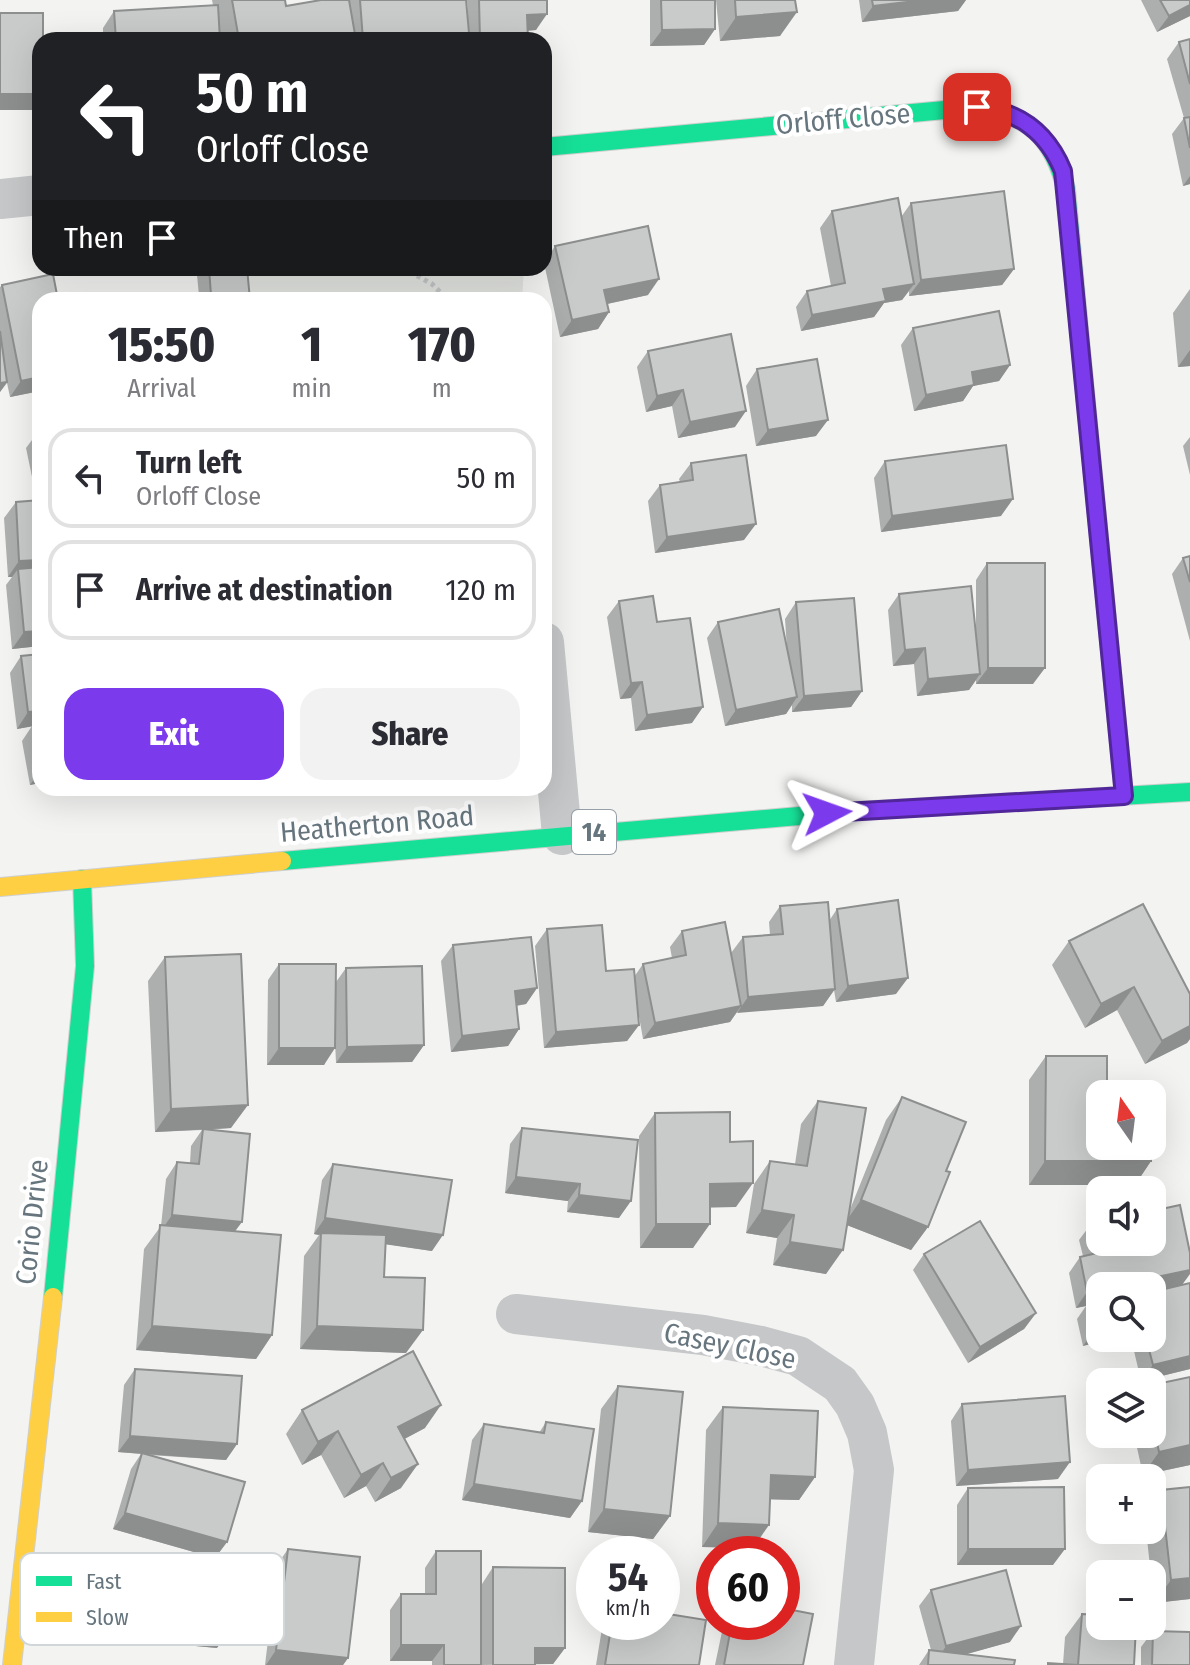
<!DOCTYPE html>
<html lang="en">
<head>
<meta charset="utf-8">
<style>
	:root { --surface:#fff; --page:#f2f2f3; --text:#2b2b33; --muted:#7c7c81; --line:#e1e1e2; --accent:#7c3aed }
	body { margin:0; font-family:"Fira Sans Condensed",sans-serif; background:var(--page); color:var(--text); height:100vh; display:flex; flex-direction:column; font-size:30px; white-space:nowrap }
	* { box-sizing:border-box; margin:0 }
	p { font-size:26px; color:var(--muted) }
	.icon { flex:none; width:44px; height:44px; fill:none; stroke:currentColor; stroke-width:2; stroke-linecap:round; stroke-linejoin:round }
	.map { position:relative; flex:1; overflow:hidden }
	.details { position:absolute; left:32px; top:292px; width:520px; height:504px; display:flex; flex-direction:column; background:var(--surface); border-radius:24px; box-shadow:0 8px 32px #0002 }
	.details>* { flex:none }
	.guide { position:absolute; left:32px; top:32px; width:520px; height:244px; border-radius:24px; box-shadow:0 8px 32px #0002; background:#202124; color:#fff; overflow:hidden }
	.needle { width:52px; rotate:346deg }
	.fabs { position:absolute; left:1086px; top:1080px; display:grid; gap:16px }
	.fabs a { display:grid; place-items:center; width:80px; height:80px; border-radius:16px; background:var(--surface); box-shadow:0 8px 32px #0002; font-size:40px }
	.speed { position:absolute; left:576px; top:1536px; display:flex; gap:16px; font-size:40px; font-weight:700; text-align:center }
	.speed>* { display:grid; place-content:center; width:104px; height:104px; border-radius:50%; background:var(--surface); box-shadow:0 8px 32px #0002; line-height:1 }
	.speed small { font-size:20px; font-weight:400 }
	.speed .limit { border:12px solid #d22; background:#fff; color:#111 }
	.pin { position:absolute; display:grid; place-items:center; width:68px; height:68px; color:#fff; margin:-34px; border-radius:16px; box-shadow:0 4px 12px #0006 }
	.me { position:absolute; width:88px; margin:-44px; rotate:86deg; stroke-linejoin:round; filter:drop-shadow(0 0 6px #0008) }
	.turn { display:flex; align-items:center; gap:28px; height:168px; padding:0 32px; font-size:36px }
	.turn .icon { width:104px; height:104px; stroke-width:2.5 }
	.turn b { display:block; font-size:56px; line-height:68px }
	.then { display:flex; align-items:center; height:76px; padding:0 32px; background:#0003; gap:16px; font-size:30px }
	.eta { display:flex; justify-content:space-evenly; align-items:center; height:136px; text-align:center }
	.eta b { font-size:48px; font-weight:800; line-height:56px }
	.primary-button { display:flex; gap:16px; margin-top:auto; padding:16px 32px }
	.primary-button a { flex:1; height:92px; border-radius:24px; background:var(--accent); color:#fff; font-size:32px; font-weight:800; line-height:92px; text-align:center }
	.primary-button a+a { background:var(--page); color:var(--text) }
	ul { padding:0; list-style:none }
	li { display:flex; align-items:center; gap:24px; height:100px; margin:0 16px 12px; padding:0 16px; border:4px solid var(--line); border-radius:24px }
	li div { flex:1 }
	li b { display:block; font-size:30px }
	li em { font-style:normal }
	.map>svg:first-child { display:block }
	.green { fill:#e2e4e0 }
	.lines { fill:none; stroke-linecap:round; stroke-linejoin:round }
	.fast-casing { stroke:#cfcfcf; stroke-width:20 }
	.slow-casing { stroke:#cfcfcf; stroke-width:20 }
	.path { stroke:#c3c4c5; stroke-width:5; stroke-dasharray:4 4; stroke-linecap:butt }
	.street { stroke:#c5c7c8; stroke-width:40 }
	.fast { stroke:#16e098; stroke-width:18 }
	.slow { stroke:#ffcf43; stroke-width:18 }
	.wall { fill:#adafaf }
	.shaded-wall { fill:#8d8e8e }
	.building { fill:#c9cbcb; stroke:#8d8e8e; stroke-width:2 }
	.route-casing { stroke:#51269a; stroke-width:20 }
	.route { stroke:#7c3aed; stroke-width:14 }
	.labels { text-anchor:middle; dominant-baseline:central; stroke-width:8; stroke-linejoin:round; paint-order:stroke }
	.shield { fill:#fff; stroke:#959fa5; stroke-width:2 }
	.shield-label { font-size:26px; font-weight:bold; fill:#67767e }
	.street-label { font-size:28px; fill:#67767e; stroke:#fff }
	.key { fill:#fff; stroke:#d1d6d8; stroke-width:2 }
	.key-label { font-size:22px; fill:#67767e }
</style>
</head>
<body>
<div class="map">
<svg width="1190" height="1665" viewBox="0 0 1190 1665">
	<rect width="100%" height="100%" fill="#f3f3f2"/>
	<path class="green" d="M237,268H524L522,300H240Z"/>
	<g class="lines">
		<g class="fast-casing">
			<g id="fast">
				<path d="M544,147L977,107C1030,115 1053,138 1066,189L1079,330"/>
				<path d="M282,861L856,811L1190,792"/>
				<path d="M53,1297L85,966L82,879"/>
			</g>
		</g>
		<g class="slow-casing">
			<g id="slow">
				<path d="M1079,330L1124,796"/>
				<path d="M0,887L282,861"/>
				<path d="M12,1665L53,1297"/>
			</g>
		</g>
		<path class="path" d="M403,268L432,284L448,300"/>
		<g class="street">
			<path d="M0,199L40,195"/>
			<path d="M544,642L562,835"/>
			<path d="M516,1314L703,1335L761,1346L798,1356L840,1384L855,1405L867,1433L874,1470L854,1665"/>
		</g>
		<use href="#fast" class="fast"/>
		<use href="#slow" class="slow"/>
	</g>
	<g class="wall">
		<path d="M212,0H285L286,6L321,0H466L468,18L467,0H547L536,30L528,31V40H468V35L464,40H103V28L114,11L213,5Z"/>
		<path d="M650,0H715V29L704,45L650,46Z"/>
		<path d="M716,0H795L780,36L720,41Z"/>
		<path d="M859,0H966L958,11L862,22Z"/>
		<path d="M1141,0H1190V16L1157,32Z"/>
		<path d="M1190,39V184L1183,186L1172,134L1184,118L1167,59L1179,42Z"/>
		<path d="M911,203L1014,269L1002,285L909,296V291L902,300L884,303L874,317L801,331L796,307L807,291L831,286L820,228L832,211L901,217Z"/>
		<path d="M555,246L648,295L607,304L609,312L598,329L560,337L544,263Z"/>
		<path d="M202,268H247L250,300L199,296L197,275Z"/>
		<path d="M2,285L40,391L10,397L7,383L0,392V287Z"/>
		<path d="M1190,289V366L1178,367L1173,313Z"/>
		<path d="M913,328L1010,365L999,381L973,386L963,401L914,411L901,345Z"/>
		<path d="M648,351L735,427L678,438L672,406L646,412L637,367Z"/>
		<path d="M757,369L816,436L756,446L746,386Z"/>
		<path d="M40,431V646L12,649L6,585L12,577H8L4,518L16,502L37,501L26,448L38,432Z"/>
		<path d="M1190,437V475L1183,446Z"/>
		<path d="M885,461L1001,516L881,532L874,478Z"/>
		<path d="M691,463L744,540L655,553L648,501L660,485L680,482L679,479Z"/>
		<path d="M1190,556V641L1172,574L1183,558Z"/>
		<path d="M987,563L1033,684H976V680L969,690L917,696L914,664L893,666L888,610L899,594L976,633V580Z"/>
		<path d="M619,601L657,622L692,723L635,731L631,698L620,699L607,617Z"/>
		<path d="M796,602L862,691L851,707L792,712V705L786,714L725,726L707,638L718,622L787,649L785,619Z"/>
		<path d="M40,654V783L30,785L22,741L32,726L17,729L10,673L21,656Z"/>
		<path d="M780,906L829,921L837,909L896,994L836,1002L834,990L823,1006L737,1012L730,1022L643,1039L637,1005L639,1025L627,1041L544,1048L535,946L547,929L606,971L634,977L643,964L672,958L670,947L682,931L731,953L743,937L770,935L769,922Z"/>
		<path d="M1069,941L1190,994V1039L1187,1043L1145,1064L1117,1010L1085,1028L1052,965Z"/>
		<path d="M453,945L537,988L526,1004L517,1006L519,1029L508,1046L451,1052L441,961Z"/>
		<path d="M165,957L231,1128L206,1130L235,1231L272,1335L256,1359L136,1350L144,1249L161,1226L166,1179L177,1162L190,1163L191,1146L202,1130L155,1132L148,981Z"/>
		<path d="M279,964L336,982L346,968L424,1045L412,1062L336,1063L335,1041L324,1065H267L268,980Z"/>
		<path d="M1046,1056L1100,1146L1151,1161L1135,1185H1029V1080Z"/>
		<path d="M902,1097L946,1171L928,1227L911,1250L847,1225L826,1274L773,1265L777,1238L746,1233L754,1184L770,1161L795,1164L801,1124L818,1101L849,1212L886,1120Z"/>
		<path d="M655,1113L730,1142L736,1207H710L693,1248H640L639,1136Z"/>
		<path d="M522,1128L619,1218L567,1212L568,1201L505,1193L510,1144Z"/>
		<path d="M333,1164L432,1251L386,1244L384,1277L406,1353L300,1349L304,1256L319,1235L314,1234L322,1180Z"/>
		<path d="M1091,1224L1182,1285L1190,1283V1369L1141,1381L1131,1338H1152V1292L1100,1286V1338L1083,1346L1077,1319L1086,1306L1076,1308L1069,1273L1080,1257L1083,1256L1079,1240Z"/>
		<path d="M924,1254L1036,1313L1024,1329L968,1363L913,1270Z"/>
		<path d="M135,1369L237,1444L226,1460L149,1455L227,1542L215,1558L113,1529L131,1469L141,1454L118,1452L124,1385Z"/>
		<path d="M1152,1385L1190,1465L1143,1475L1134,1434H1152Z"/>
		<path d="M618,1386L670,1516L653,1539L588,1532L601,1409Z"/>
		<path d="M962,1404L1058,1479L956,1486L951,1421Z"/>
		<path d="M723,1407L815,1477L799,1500L770,1499L753,1548L702,1547L706,1430Z"/>
		<path d="M302,1410L425,1428L404,1439L401,1488L375,1502L366,1486L344,1498L321,1455L302,1465L286,1434Z"/>
		<path d="M546,1422L582,1501L570,1518L462,1500L472,1440L484,1424L539,1433Z"/>
		<path d="M968,1488L1053,1565H957V1505Z"/>
		<path d="M1161,1490L1190,1599L1154,1603L1146,1530H1152V1503Z"/>
		<path d="M288,1549L348,1658L343,1665H265L277,1565Z"/>
		<path d="M436,1551L481,1665H432V1661H390V1610L401,1594H425V1568Z"/>
		<path d="M493,1567L565,1648L553,1664L482,1665V1584Z"/>
		<path d="M126,1572L217,1648L110,1638L115,1588Z"/>
		<path d="M931,1590L1010,1642L966,1654L1014,1665H919L929,1650H931L919,1606Z"/>
		<path d="M1082,1614L1134,1665H1047L1048,1663L1063,1664L1065,1637Z"/>
		<path d="M603,1622H662L699,1665H596Z"/>
		<path d="M724,1622H782L803,1665H715Z"/>
		<path d="M1153,1631L1190,1665H1141V1647Z"/>
	</g>
	<g class="shaded-wall">
		<path d="M924,0H966L958,11L862,22L873,6Z"/>
		<path d="M1190,5V16L1157,32L1169,16Z"/>
		<path d="M797,12L780,36L720,41L736,17Z"/>
		<path d="M547,14L536,30L516,31L527,15Z"/>
		<path d="M715,29L704,45L650,46L662,30Z"/>
		<path d="M469,33L464,40H435L437,36Z"/>
		<path d="M0,94H40V98L32,110H0Z"/>
		<path d="M1190,176V184L1183,186Z"/>
		<path d="M1014,269L1002,285L909,296L921,280Z"/>
		<path d="M659,279L648,295L593,307L604,290Z"/>
		<path d="M914,284L902,300L884,303L874,317L801,331L812,315L883,289Z"/>
		<path d="M609,312L598,329L560,337L572,320Z"/>
		<path d="M1190,350V366L1178,367Z"/>
		<path d="M1010,365L999,381L973,386L963,401L914,411L926,395L972,372Z"/>
		<path d="M40,377V391L10,397L21,381Z"/>
		<path d="M7,382L0,392V383Z"/>
		<path d="M683,390L672,406L646,412L657,396Z"/>
		<path d="M746,411L735,427L678,438L690,422Z"/>
		<path d="M828,420L816,436L756,446L768,430Z"/>
		<path d="M1013,499L1001,516L881,532L892,516Z"/>
		<path d="M756,524L744,540L655,553L667,537Z"/>
		<path d="M40,560V576L18,569L12,577H8L19,561Z"/>
		<path d="M40,631V646L12,649L24,632Z"/>
		<path d="M925,648L914,664L893,666L905,650Z"/>
		<path d="M988,668H1045L1033,684H976Z"/>
		<path d="M980,674L969,690L917,696L928,679Z"/>
		<path d="M642,682L631,698L620,699L631,683Z"/>
		<path d="M862,691L851,707L792,712L804,696Z"/>
		<path d="M797,697L786,714L725,726L736,710Z"/>
		<path d="M703,707L692,723L635,731L647,715Z"/>
		<path d="M40,711V725L17,729L28,712Z"/>
		<path d="M40,771V783L30,785Z"/>
		<path d="M908,978L896,994L836,1002L848,986Z"/>
		<path d="M1134,987L1117,1010L1085,1028L1101,1004Z"/>
		<path d="M537,988L526,1004L504,1007L515,991Z"/>
		<path d="M835,989L823,1006L737,1013L748,997Z"/>
		<path d="M741,1006L730,1022L643,1039L655,1023Z"/>
		<path d="M639,1025L627,1041L544,1048L556,1032Z"/>
		<path d="M1190,1026V1039L1187,1043L1145,1064L1162,1041Z"/>
		<path d="M519,1029L508,1046L451,1052L462,1036Z"/>
		<path d="M424,1045L412,1062L336,1063L347,1047Z"/>
		<path d="M279,1048H335L324,1065H267Z"/>
		<path d="M248,1105L231,1128L155,1132L171,1109Z"/>
		<path d="M1045,1161H1151L1135,1185H1029Z"/>
		<path d="M516,1177L580,1184L568,1201L505,1193Z"/>
		<path d="M753,1183L736,1207L693,1208L710,1184Z"/>
		<path d="M579,1195L631,1201L619,1218L567,1212Z"/>
		<path d="M861,1200L928,1227L911,1250L844,1224Z"/>
		<path d="M762,1210L794,1215L777,1238L746,1233Z"/>
		<path d="M172,1215L242,1222L230,1238L161,1231Z"/>
		<path d="M325,1218L443,1235L432,1251L321,1235V1233L319,1235L314,1234Z"/>
		<path d="M656,1224H710L693,1248H640Z"/>
		<path d="M790,1242L843,1250L826,1274L773,1265Z"/>
		<path d="M1190,1270V1274L1182,1285L1152,1292V1286H1114Z"/>
		<path d="M1100,1289V1303H1088L1086,1306L1076,1308L1087,1292Z"/>
		<path d="M1036,1313L1024,1329L968,1363L980,1347Z"/>
		<path d="M152,1326L272,1335L256,1359L136,1350Z"/>
		<path d="M317,1326L423,1330L406,1353L300,1349Z"/>
		<path d="M1100,1328V1338H1116L1083,1346L1095,1329Z"/>
		<path d="M1190,1356V1369L1141,1381L1153,1365Z"/>
		<path d="M441,1405L425,1428L382,1451L398,1427Z"/>
		<path d="M338,1431L321,1455L302,1465L318,1442Z"/>
		<path d="M130,1436L237,1444L226,1460L118,1452Z"/>
		<path d="M1190,1445V1465L1143,1475L1159,1452Z"/>
		<path d="M1070,1462L1058,1479L956,1486L968,1470Z"/>
		<path d="M383,1463L366,1486L344,1498L361,1475Z"/>
		<path d="M418,1464L401,1488L375,1502L391,1478Z"/>
		<path d="M771,1475L815,1477L799,1500L754,1499Z"/>
		<path d="M474,1484L582,1501L570,1518L462,1500Z"/>
		<path d="M604,1509L670,1516L653,1539L588,1532Z"/>
		<path d="M125,1513L227,1542L215,1558L113,1529Z"/>
		<path d="M718,1523L769,1525L753,1548L702,1547Z"/>
		<path d="M968,1549H1065L1053,1565H957Z"/>
		<path d="M1190,1578V1599L1154,1603L1171,1580Z"/>
		<path d="M121,1621L229,1632L217,1648L110,1638Z"/>
		<path d="M1021,1626L1010,1642L935,1663L946,1646Z"/>
		<path d="M401,1645H444L432,1661H390Z"/>
		<path d="M535,1648H565L553,1664H524Z"/>
		<path d="M276,1650L348,1658L343,1665H266Z"/>
	</g>
	<g class="building">
		<path d="M232,0H285L286,6L321,0H349L356,40H239Z"/>
		<path d="M360,0H466L469,33L437,36L438,40H363Z"/>
		<path d="M479,0H547V14L527,15L528,40H480Z"/>
		<path d="M661,0H715V29L662,30Z"/>
		<path d="M735,0H795L797,12L736,17Z"/>
		<path d="M872,0H924L873,6Z"/>
		<path d="M1160,0H1190V5L1169,16Z"/>
		<path d="M218,5L220,40H116L114,11Z"/>
		<path d="M0,13H43V40H40V94H0Z"/>
		<path d="M1190,39V84L1179,42Z"/>
		<path d="M1190,117V148L1184,118Z"/>
		<path d="M1004,191L1014,269L921,280L911,203Z"/>
		<path d="M898,198L914,284L883,289L886,301L812,315L807,291L845,283L832,211Z"/>
		<path d="M648,226L659,279L604,290L609,312L572,320L555,246Z"/>
		<path d="M209,268H247L250,300H160L211,295Z"/>
		<path d="M53,274L58,300H40V377L21,381L2,285Z"/>
		<path d="M999,311L1010,365L972,372L974,385L926,395L913,328Z"/>
		<path d="M0,331L7,382L0,383Z"/>
		<path d="M731,334L746,411L690,422L683,390L657,396L648,351Z"/>
		<path d="M817,359L828,420L768,430L757,369Z"/>
		<path d="M1006,445L1013,499L892,516L885,461Z"/>
		<path d="M746,455L756,524L667,537L660,485L693,480L691,463Z"/>
		<path d="M40,500V560L19,561L16,502Z"/>
		<path d="M1190,556V582L1183,558Z"/>
		<path d="M987,563H1045V668H988Z"/>
		<path d="M40,567V631L24,632L18,569Z"/>
		<path d="M971,586L980,674L928,679L925,648L905,650L899,594Z"/>
		<path d="M653,596L657,622L690,618L703,707L647,715L642,682L631,683L619,601Z"/>
		<path d="M854,598L862,691L804,696L796,602Z"/>
		<path d="M779,609L797,697L736,710L718,622Z"/>
		<path d="M40,654V711L28,712L21,656Z"/>
		<path d="M40,724V762L33,725Z"/>
		<path d="M898,900L908,978L848,986L837,909Z"/>
		<path d="M828,902L835,989L748,997L743,937L783,934L780,906Z"/>
		<path d="M1143,904L1190,994V1026L1162,1041L1134,987L1101,1004L1069,941Z"/>
		<path d="M725,922L741,1006L655,1023L643,964L686,955L682,931Z"/>
		<path d="M602,925L606,971L634,969L639,1025L556,1032L547,929Z"/>
		<path d="M531,937L537,988L515,991L519,1029L462,1036L453,945Z"/>
		<path d="M241,954L248,1105L171,1109L165,957Z"/>
		<path d="M279,964H336L335,1048H279Z"/>
		<path d="M422,966L424,1045L347,1047L346,968Z"/>
		<path d="M1046,1056H1107V1094H1100V1146H1151V1161H1045Z"/>
		<path d="M902,1097L966,1122L946,1171L950,1172L928,1227L861,1200Z"/>
		<path d="M818,1101L866,1108L843,1250L790,1242L794,1215L762,1210L770,1161L807,1166Z"/>
		<path d="M730,1112V1142L753,1141V1183L710,1184V1224H656L655,1113Z"/>
		<path d="M522,1128L638,1140L631,1201L579,1195L580,1184L516,1177Z"/>
		<path d="M203,1129L250,1134L242,1222L172,1215L177,1162L199,1164Z"/>
		<path d="M333,1164L452,1180L443,1235L325,1218Z"/>
		<path d="M1180,1205L1190,1253V1270L1114,1286H1100V1289L1087,1292L1080,1257L1097,1253L1091,1224L1100,1222V1242H1152V1211Z"/>
		<path d="M980,1221L1036,1313L980,1347L924,1254Z"/>
		<path d="M160,1225L281,1235L272,1335L152,1326Z"/>
		<path d="M321,1233L386,1235L384,1277L425,1278L423,1330L317,1326Z"/>
		<path d="M1190,1283V1356L1153,1365L1146,1338H1152V1292Z"/>
		<path d="M1100,1300V1328L1095,1329L1088,1303Z"/>
		<path d="M413,1351L441,1405L398,1427L418,1464L391,1478L383,1463L361,1475L338,1431L318,1442L302,1410Z"/>
		<path d="M135,1369L242,1376L237,1444L130,1436Z"/>
		<path d="M1190,1377V1445L1159,1452L1152,1419V1385Z"/>
		<path d="M618,1386L683,1392L670,1516L604,1509Z"/>
		<path d="M1065,1396L1070,1462L968,1470L962,1404Z"/>
		<path d="M723,1407L818,1411L815,1477L771,1475L769,1525L718,1523Z"/>
		<path d="M546,1422L594,1429L582,1501L474,1484L484,1424L544,1433Z"/>
		<path d="M142,1453L245,1482L227,1542L125,1513Z"/>
		<path d="M1064,1487L1065,1549H968V1488Z"/>
		<path d="M1190,1487V1578L1171,1580L1161,1490Z"/>
		<path d="M288,1549L360,1557L348,1658L276,1650Z"/>
		<path d="M436,1551H481V1665H444V1645H401V1594H436Z"/>
		<path d="M493,1567L565,1568V1648H535V1665H493Z"/>
		<path d="M1006,1570L1021,1626L946,1646L931,1590Z"/>
		<path d="M782,1608L813,1614L803,1665H724L732,1622H782Z"/>
		<path d="M662,1613L706,1620L699,1665H605L612,1622H662Z"/>
		<path d="M1082,1614L1100,1615V1626H1136L1134,1665H1048V1663L1078,1665Z"/>
		<path d="M1153,1631L1190,1632V1665H1152Z"/>
		<path d="M929,1650L1015,1660L1014,1665H928Z"/>
	</g>
	<g class="lines">
		<g class="route-casing">
			<path id="route" d="M827,813L1124,796L1063,171C1047,132 1019,111 977,107"/>
		</g>
		<use href="#route" class="route"/>
	</g>
	<g class="labels">
		<rect class="shield" x="572" y="810" width="44" height="44" rx="6"/>
		<g class="shield-label">
			<text x="594" y="832">14</text>
		</g>
		<g class="street-label">
			<text transform="translate(843 119) rotate(-5)">Orloff Close</text>
			<text transform="translate(377 824) rotate(-5)">Heatherton Road</text>
			<text transform="translate(32 1222) rotate(-84)">Corio Drive</text>
			<text transform="translate(730 1346) rotate(12)">Casey Close</text>
		</g>
	</g>
	<rect x="20" y="1553" width="264" height="92" rx="12" class="key"/>
	<rect x="36" y="1576" width="36" height="10" fill="#16e098"/>
	<rect x="36" y="1612" width="36" height="10" fill="#ffcf43"/>
	<g class="key-label">
		<text x="86" y="1589">Fast</text>
		<text x="86" y="1625">Slow</text>
	</g>
</svg>
<div class="fabs">
<a><svg class="needle" viewBox="-14 -14 28 28"><path d="M0-13l5 13h-10z" fill="#e53935"/><path d="M0 13l5-13h-10z" fill="#7c7c81"/></svg></a>
<a><svg class="icon" aria-label="sound" viewBox="0 0 24 24"><path d="M4 9h4l5-4v14l-5-4H4zM17 9q2 3 0 6"/></svg></a>
<a><svg class="icon" aria-label="search" viewBox="0 0 24 24"><circle cx="10" cy="10" r="6"/><path d="M15 15l6 6"/></svg></a>
<a><svg class="icon" aria-label="layers" viewBox="0 0 24 24"><path d="M12 4l9 5-9 5-9-5zM3 14l9 5 9-5"/></svg></a>
<a>+</a>
<a>−</a>
</div>
<div class="speed"><div>54<small>km/h</small></div><div class="limit">60</div></div>
<div class="pin" style="left:977px;top:107px;background:#d93025"><svg class="icon" aria-label="arrive" viewBox="0 0 24 24"><path d="M6 21V4h12l-3 4 3 4H6"/></svg></div>
<svg class="me" style="left:827px;top:813px" viewBox="-20 -20 40 40"><path d="M0-17L14 15 0 8-14 15z" fill="#7c3aed" stroke="#fff" stroke-width="4"/></svg>
<div class="guide">
<div class="turn"><svg class="icon" aria-label="left" viewBox="0 0 24 24"><path d="M17 20v-9H6M10 6l-5 5 5 5"/></svg><div><b>50 m</b>Orloff Close</div></div>
<div class="then">Then<svg class="icon" aria-label="arrive" viewBox="0 0 24 24"><path d="M6 21V4h12l-3 4 3 4H6"/></svg></div>
</div>
<section class="details">
<div class="eta">
<div><b>15:50</b><p>Arrival</p></div>
<div><b>1</b><p>min</p></div>
<div><b>170</b><p>m</p></div>
</div>
<ul>
<li><svg class="icon" aria-label="left" viewBox="0 0 24 24"><path d="M17 20v-9H6M10 6l-5 5 5 5"/></svg><div><b>Turn left</b><p>Orloff Close</p></div><em>50 m</em></li>
<li><svg class="icon" aria-label="arrive" viewBox="0 0 24 24"><path d="M6 21V4h12l-3 4 3 4H6"/></svg><div><b>Arrive at destination</b></div><em>120 m</em></li>
</ul>
<div class="primary-button"><a>Exit</a><a>Share</a></div>
</section>
</div>
</body>
</html>
